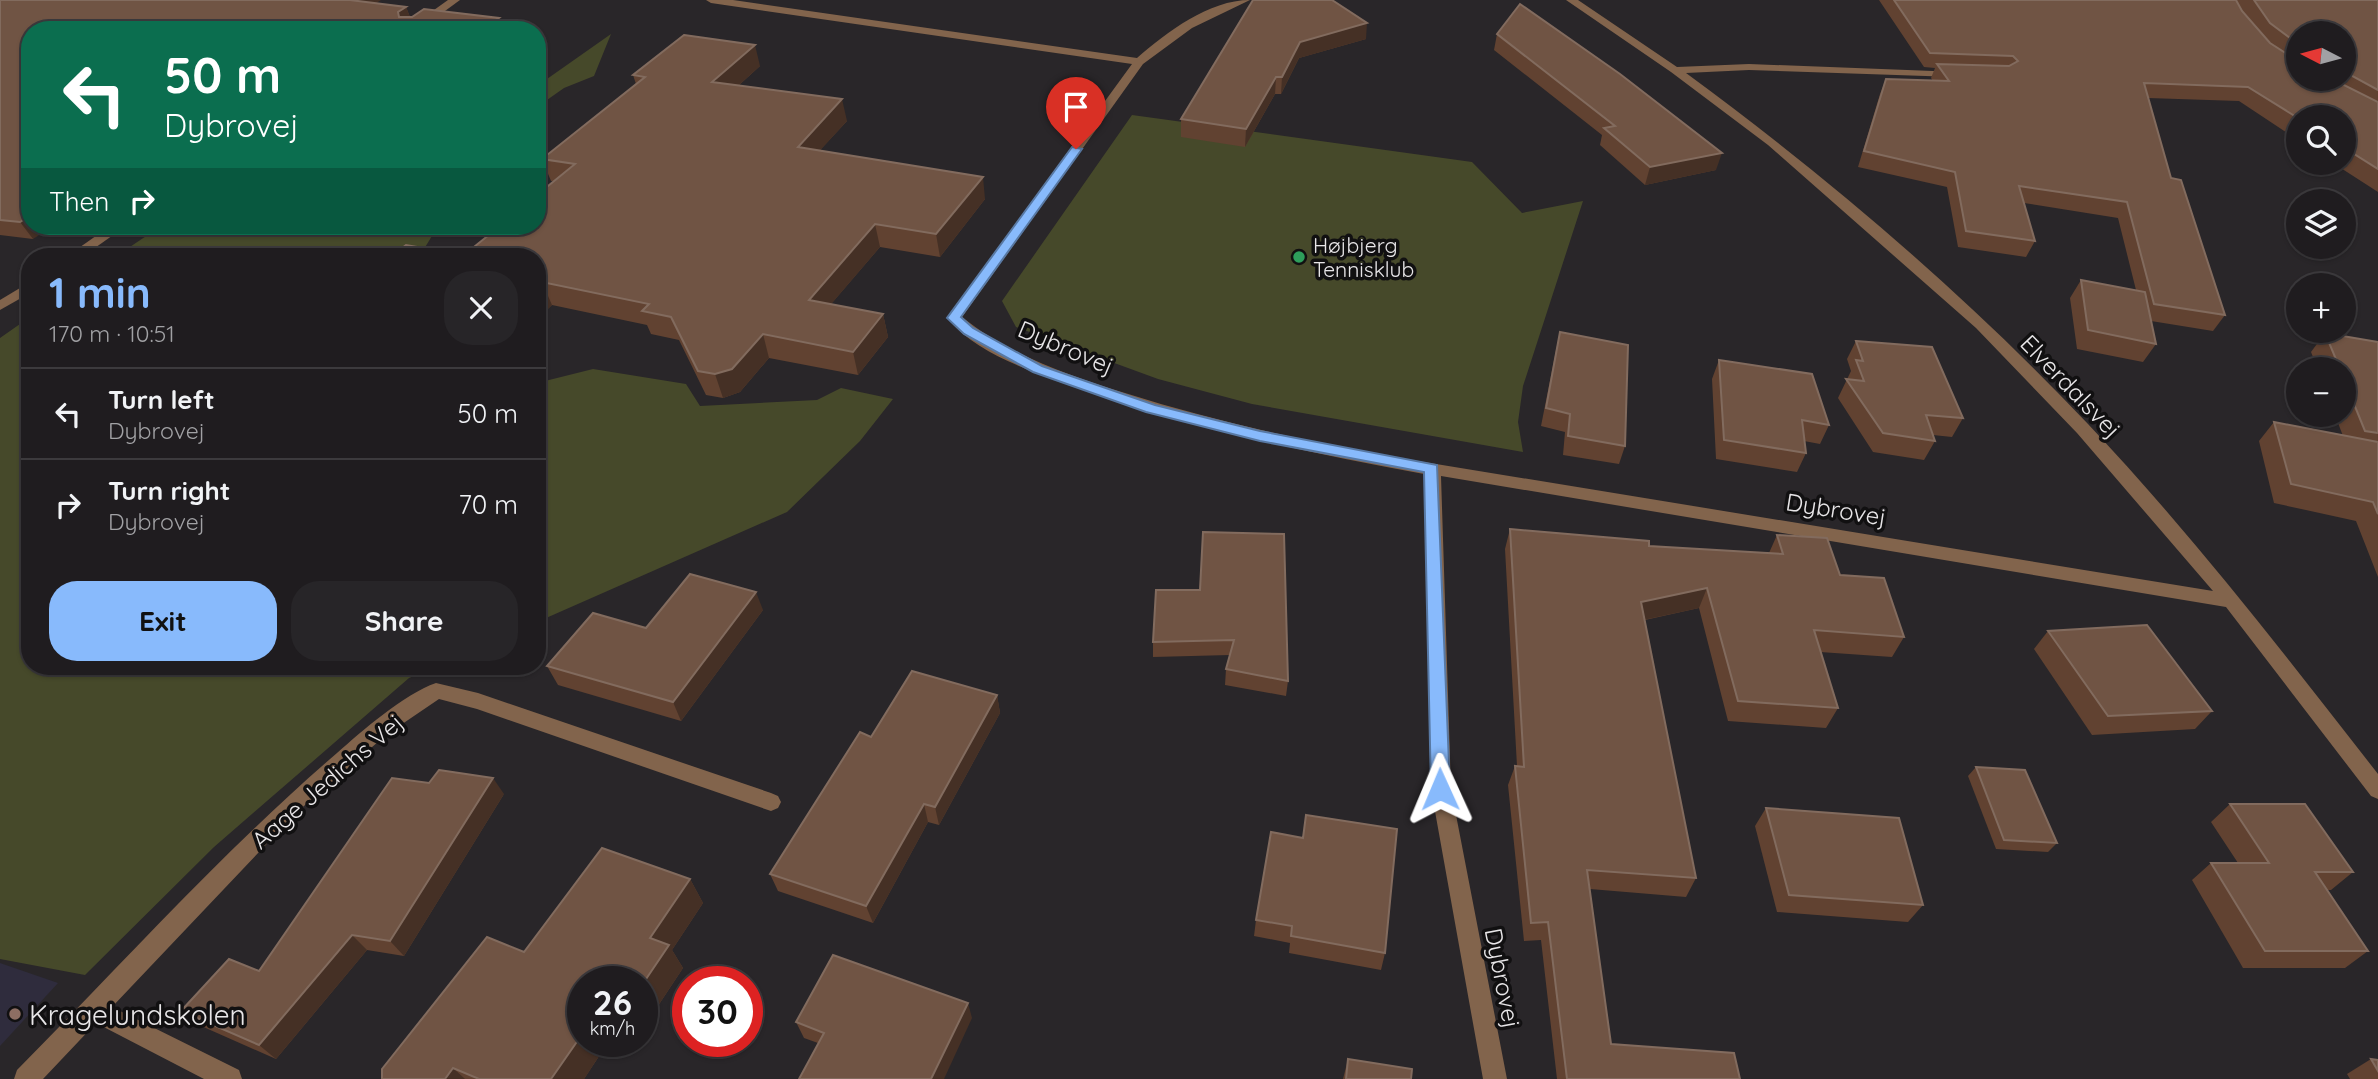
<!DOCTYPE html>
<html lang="en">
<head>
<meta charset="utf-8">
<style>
	:root { --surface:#1f1c1f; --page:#272528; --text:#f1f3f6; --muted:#a1a1a4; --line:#3c3a3d; --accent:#88bafc }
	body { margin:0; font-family:Quicksand,sans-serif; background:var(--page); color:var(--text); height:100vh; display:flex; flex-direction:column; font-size:26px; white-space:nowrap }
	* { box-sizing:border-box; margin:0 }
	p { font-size:23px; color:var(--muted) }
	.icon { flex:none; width:38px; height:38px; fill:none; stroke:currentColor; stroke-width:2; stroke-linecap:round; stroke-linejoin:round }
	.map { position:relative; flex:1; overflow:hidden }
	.sheet { position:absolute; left:21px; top:248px; width:525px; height:427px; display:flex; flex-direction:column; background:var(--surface); border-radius:28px; box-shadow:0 2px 5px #0004,0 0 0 2px var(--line) }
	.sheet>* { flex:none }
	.hud { position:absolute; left:21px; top:21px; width:525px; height:214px; border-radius:28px; box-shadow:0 2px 5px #0004,0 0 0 2px var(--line); background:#0b6e4f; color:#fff; overflow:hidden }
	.needle { width:46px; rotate:276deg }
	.controls { position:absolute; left:2286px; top:21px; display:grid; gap:14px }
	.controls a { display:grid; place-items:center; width:70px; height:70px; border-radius:50%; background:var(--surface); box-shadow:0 2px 5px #0004,0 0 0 2px var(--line); font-size:35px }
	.speed { position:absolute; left:567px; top:966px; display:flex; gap:14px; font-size:35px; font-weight:700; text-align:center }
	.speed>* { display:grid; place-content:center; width:91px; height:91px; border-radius:50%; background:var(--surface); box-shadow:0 2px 5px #0004,0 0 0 2px var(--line); line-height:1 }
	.speed small { font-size:18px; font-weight:400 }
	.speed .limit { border:10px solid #d22; background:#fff; color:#111 }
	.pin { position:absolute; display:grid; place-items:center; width:60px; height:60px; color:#fff; margin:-72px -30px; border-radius:50% 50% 50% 0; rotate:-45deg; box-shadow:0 0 7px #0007 }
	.pin .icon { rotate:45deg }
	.me { position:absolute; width:77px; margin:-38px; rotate:359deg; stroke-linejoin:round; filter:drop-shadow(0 0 5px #0008) }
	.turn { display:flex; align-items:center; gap:24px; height:147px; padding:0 28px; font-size:32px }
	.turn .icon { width:91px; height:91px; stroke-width:2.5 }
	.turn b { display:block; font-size:49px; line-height:60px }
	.then { display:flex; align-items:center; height:66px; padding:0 28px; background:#0003; gap:14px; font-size:26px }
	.round { display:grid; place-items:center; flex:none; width:74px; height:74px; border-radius:28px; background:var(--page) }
	.summary { display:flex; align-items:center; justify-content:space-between; height:119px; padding:0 28px }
	h1 { font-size:42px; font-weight:700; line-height:52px; color:var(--accent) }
	.action { display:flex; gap:14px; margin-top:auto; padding:14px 28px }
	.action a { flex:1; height:80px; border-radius:28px; background:var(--accent); color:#111; font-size:28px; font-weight:700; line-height:80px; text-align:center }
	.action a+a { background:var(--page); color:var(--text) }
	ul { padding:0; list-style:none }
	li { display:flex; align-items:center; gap:21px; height:91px; padding:0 28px; border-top:2px solid var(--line) }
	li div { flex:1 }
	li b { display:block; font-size:26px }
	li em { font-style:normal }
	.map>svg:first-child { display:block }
	.education { fill:#2f2c3d }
	.green { fill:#46492a }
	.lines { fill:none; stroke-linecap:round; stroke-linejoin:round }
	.minor { fill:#82644c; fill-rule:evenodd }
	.wall { fill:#614231; fill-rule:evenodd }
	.shaded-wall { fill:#453025 }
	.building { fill:#705444; stroke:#826b5e; stroke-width:2 }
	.route { fill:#88bafc; stroke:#5879a4; stroke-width:2 }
	.leisure-dot { fill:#2e9e5b; stroke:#111011; stroke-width:2.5 }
	.education-dot { fill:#8d6e63; stroke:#111011; stroke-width:2.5 }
	.labels { text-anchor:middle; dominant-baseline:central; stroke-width:7; stroke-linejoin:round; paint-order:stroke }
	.far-poi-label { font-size:21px; fill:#e8e6e8; stroke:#111011; text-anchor:start }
	.street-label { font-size:24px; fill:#e8e6e8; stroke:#111011 }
	.near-poi-label { font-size:28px; fill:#e8e6e8; stroke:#111011; text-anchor:start }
</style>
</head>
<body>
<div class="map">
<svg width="2378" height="1079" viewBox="0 0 2378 1079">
	<rect width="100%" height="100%" fill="#292629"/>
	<path class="education" d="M0,963L58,983L0,1046Z"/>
	<g class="green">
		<path d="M611,34L594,76L564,88L537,107V86Z"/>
		<path d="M1132,115L1472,162L1522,213L1583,201L1523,386L1518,422L1523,452L1252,404L1158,379L1016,327L1002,301Z"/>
		<path d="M161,226H438L421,254L415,257H115Z"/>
		<path d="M30,317V667H436L409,678L214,847L85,975L0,959V338Z"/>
		<path d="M593,369L686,384L700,406L817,400L841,388L893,399L860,441L787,512L537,622V383Z"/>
	</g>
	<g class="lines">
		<g class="minor">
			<path d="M448,0H460L419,30H406Z"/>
			<path d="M706,0H733L1137,58C1167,32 1209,0 1250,0L1192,28L1143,64L962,317C1009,355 1068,375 1125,393C1204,418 1283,436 1363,452L2213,591L2077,433L1976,328L1768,145L1671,72L1566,0H1578L1677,67L1749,64L1959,72L1961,74L1955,77L1749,70L1686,73C1829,178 1966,295 2088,424C2192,534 2285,655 2378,774V799L2371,796L2226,607L1441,476L1451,789L1507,1079H1483L1431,789L1424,474C1303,452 1183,426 1067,384C1027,370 975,352 947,318L1132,64L711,3Z"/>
			<path d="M110,226H126L82,257H66Z"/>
			<path d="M30,282V293L0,310V300Z"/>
			<path d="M436,683L478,693L771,793L778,796L781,802L778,808L771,811L477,709L439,699L386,735L297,812L112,1007L239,1070L242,1079H204L96,1023L43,1079H14L17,1070C122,964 223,851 337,753C362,731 404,694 436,683Z"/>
		</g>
	</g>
	<g class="wall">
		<path d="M0,0L376,3L406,7L410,17L499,18L503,30H30L33,239L0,235Z"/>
		<path d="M1253,0L1366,39L1299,58L1281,94H1275L1245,147L1181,137V119Z"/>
		<path d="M1879,0H2378V192L2333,163H2343V117H2298V140L2239,101L2148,98L2171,178L2225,315L2213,331L2151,321L2156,344L2143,362L2077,349L2070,298L2081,280L2136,290L2118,218L2024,203L2035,241L2026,257L1958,247L1947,187L1858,167L1880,94L1886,79L1933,81L1931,78L1935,68L1924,67ZM2298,33H2343V79H2298Z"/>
		<path d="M1497,34L1716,170L1645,185L1600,145L1602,135L1494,50Z"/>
		<path d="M760,66L738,86L847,121L820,150L985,199L940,257L880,247L831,304L883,314L888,337L858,375L769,358L740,392L723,398L706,395L679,340L651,334L647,325L552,305L537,319V257L464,255L554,181H551L542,159L636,84L633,75Z"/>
		<path d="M1560,332L1625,446L1619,464L1563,455L1565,432L1541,426L1556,350Z"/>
		<path d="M2325,333L2378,342V577L2356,521L2274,503L2259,441L2274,422L2343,436L2335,415H2343V369H2318L2311,352Z"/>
		<path d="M1856,341L1963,418L1952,437L1933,435L1935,441L1924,460L1873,452L1838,398L1851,371L1847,359Z"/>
		<path d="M1719,360L1829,425L1820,444L1804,441L1806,453L1797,472L1716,459L1712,379Z"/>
		<path d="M1510,529L1649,546L1769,553L1777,535L1840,575L1904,637L1892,657L1820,652L1838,708L1826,728L1728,721L1699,608L1645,620L1696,878L1686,897L1590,889L1611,1044L1740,1079H1557L1541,940L1524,941L1508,785L1515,766H1517L1505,549Z"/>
		<path d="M1200,590L1288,681L1286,696L1225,685L1226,669L1230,655L1153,657V642Z"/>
		<path d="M763,610L681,721L558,685L547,666L646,628Z"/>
		<path d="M2048,631L2212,711L2195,729L2092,735L2034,649Z"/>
		<path d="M997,695L1000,713L939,825L928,822L873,923L778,891L770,874L871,737Z"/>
		<path d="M1976,767L2057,843L2048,852L1996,849L1968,776Z"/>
		<path d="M504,794L404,956L367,950L276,1059L199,1025L181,1011L259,971Z"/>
		<path d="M2230,804L2353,872L2331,890H2326L2368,951L2345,968H2243L2192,880L2211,863H2238L2211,822Z"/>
		<path d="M1766,808L1923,905L1908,922L1777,912L1755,826Z"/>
		<path d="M1271,832L1385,953L1381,970L1289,953L1290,943L1254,936L1256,920Z"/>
		<path d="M690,879L703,903L672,950L683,968L644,1027L642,1026V982H583V1041H609L584,1079H382L524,952Z"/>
		<path d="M972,1018L818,1043L804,1038L796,1022Z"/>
		<path d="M1348,1059L1411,1079H1343Z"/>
		<path d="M2371,1059L2378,1060V1079H2350L2347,1074Z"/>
	</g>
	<g class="shaded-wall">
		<path d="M350,0H381L357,16Z"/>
		<path d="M406,7L412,22L405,30L398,12Z"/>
		<path d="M499,18L503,30H481Z"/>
		<path d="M1367,23L1366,39L1299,58L1281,94L1282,77L1300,42Z"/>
		<path d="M755,45L760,66L718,104L712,82Z"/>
		<path d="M1276,77L1275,94L1245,147L1246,129Z"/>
		<path d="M842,99L847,121L803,169L798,147Z"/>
		<path d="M1722,153L1716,170L1645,185L1650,167Z"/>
		<path d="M983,177L985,199L940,257L936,234Z"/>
		<path d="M30,216V226H53L33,239L20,222Z"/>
		<path d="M875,224L880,247L815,323L809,300Z"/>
		<path d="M542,282L552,305L537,319V286Z"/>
		<path d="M883,314L888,337L858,375L853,352Z"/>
		<path d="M763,334L769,358L740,392L723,398L715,374Z"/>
		<path d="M1707,588L1699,608L1634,622L1641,602Z"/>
		<path d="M756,592L763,610L681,721L673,702Z"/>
		<path d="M997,695L1000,713L939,825L935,807Z"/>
		<path d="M493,778L504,794L404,956L390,941Z"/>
		<path d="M924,804L928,822L873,923L866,906Z"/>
		<path d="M690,879L703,903L672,950L683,968L644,1027L642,1024V985L650,938Z"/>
		<path d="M352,935L367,950L276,1059L259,1045Z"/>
		<path d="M968,1003L972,1018L944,1079H931Z"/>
		<path d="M583,1033V1041H609L584,1079H551Z"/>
		<path d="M453,1068L465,1079H445Z"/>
	</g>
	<g class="building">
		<path d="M0,0H350L406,7L398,12L399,17H412L424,9L499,18L481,30H30V216L20,222L0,220Z"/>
		<path d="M1253,0H1332L1367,23L1300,42L1282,77H1276L1246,129L1181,119Z"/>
		<path d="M1894,0H2236L2242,11L2270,43L2298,61V79H2332L2378,102V169L2343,147V117H2298V118L2248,87L2144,83L2171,178L2181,180L2225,315L2154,304L2127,202L2019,186L2035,241L1966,231L1955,172L1864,151L1886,79L1949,81L1937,64L2009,66L2018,61L2013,56L1930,53Z"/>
		<path d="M2254,0H2378V90L2343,71V33H2298V44L2270,23Z"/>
		<path d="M1520,4L1620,74L1722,153L1650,167L1604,128L1615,126L1497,34Z"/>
		<path d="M684,35L755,45L712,82L842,99L798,147L983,177L936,234L875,224L809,300L883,314L853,352L763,334L732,369L715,374L698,371L671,317L642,311L649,304L542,282L537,286V257H390L406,245L464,255L500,226H537V195L575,164L542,159L645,77L633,75Z"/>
		<path d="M2081,280L2145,292L2156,344L2088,330Z"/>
		<path d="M1560,332L1628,345L1625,446L1568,436L1570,414L1546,408Z"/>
		<path d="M2325,333L2378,342V433L2365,431L2343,377V369H2340Z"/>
		<path d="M1856,341L1932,347L1963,418L1926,415L1935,441L1883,433L1846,379L1864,381L1856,360L1863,361Z"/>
		<path d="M1719,360L1812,374L1829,425L1802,420L1806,453L1724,440Z"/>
		<path d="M2274,422L2378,442V514L2373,502L2291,484Z"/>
		<path d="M1510,529L1649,541V546L1783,554L1777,535L1827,538L1840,575L1884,578L1904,637L1814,630L1838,708L1738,701L1707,588L1641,602L1696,878L1587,870L1611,1044L1734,1053L1740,1079H1567L1548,922L1531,923L1515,766L1524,767Z"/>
		<path d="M1203,532L1284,534L1288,681L1226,669L1234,640L1153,642L1156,590H1200Z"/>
		<path d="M690,574L756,592L673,702L547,666L593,613L646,628Z"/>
		<path d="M2147,625L2212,711L2108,716L2048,631Z"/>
		<path d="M912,671L997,695L935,807L924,804L866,906L770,874L860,732L871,737Z"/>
		<path d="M1976,767L2025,770L2057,843L2004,840Z"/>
		<path d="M439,770L493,778L390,941L352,935L259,1045L181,1011L229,959L259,971L392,778L429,783Z"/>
		<path d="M2230,804H2305L2353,872H2315L2368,951H2265L2211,863H2269Z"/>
		<path d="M1766,808L1899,818L1923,905L1789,895Z"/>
		<path d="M1306,815L1397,829L1385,953L1291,936L1292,926L1256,920L1271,832L1303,838Z"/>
		<path d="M602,848L690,879L650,938L669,945L642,985V982H583V1033L551,1079H479L453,1068L445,1079H382V1069L487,937L524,952Z"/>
		<path d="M833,955L968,1003L931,1079H799L824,1033L796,1022Z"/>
		<path d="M1348,1059L1412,1069L1411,1079H1346Z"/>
		<path d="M2371,1059L2378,1060V1071Z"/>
	</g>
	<path class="route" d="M1072,147L1082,149L961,317L973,328L1042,366L1155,405L1260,431L1437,465L1450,789L1447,795L1440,797L1434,795L1431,789L1424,472L1260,441L1146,412L1033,372L964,334L947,318Z"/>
	<circle class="leisure-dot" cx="1299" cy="257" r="7"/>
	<circle class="education-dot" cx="15" cy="1014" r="7"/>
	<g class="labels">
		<g class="far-poi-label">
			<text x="1313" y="245">Højbjerg<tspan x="1313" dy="24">Tennisklub</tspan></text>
		</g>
		<g class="street-label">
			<text transform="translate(1066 347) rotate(23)">Dybrovej</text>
			<text transform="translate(2071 386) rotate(46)">Elverdalsvej</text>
			<text transform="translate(1836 509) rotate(9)">Dybrovej</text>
			<text transform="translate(327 781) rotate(-41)">Aage Jedichs Vej</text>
			<text transform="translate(1503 978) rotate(79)">Dybrovej</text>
		</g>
		<g class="near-poi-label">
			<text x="29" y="1014">Kragelundskolen</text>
		</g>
	</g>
</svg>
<div class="controls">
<a><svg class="needle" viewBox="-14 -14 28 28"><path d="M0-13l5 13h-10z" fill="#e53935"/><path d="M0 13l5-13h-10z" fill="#a1a1a4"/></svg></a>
<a><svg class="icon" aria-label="search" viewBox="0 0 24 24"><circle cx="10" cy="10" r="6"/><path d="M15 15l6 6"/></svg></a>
<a><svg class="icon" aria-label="layers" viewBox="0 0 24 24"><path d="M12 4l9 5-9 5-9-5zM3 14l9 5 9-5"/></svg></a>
<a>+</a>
<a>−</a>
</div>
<div class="speed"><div>26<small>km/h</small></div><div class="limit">30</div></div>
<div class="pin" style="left:1076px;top:149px;background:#d93025"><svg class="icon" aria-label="arrive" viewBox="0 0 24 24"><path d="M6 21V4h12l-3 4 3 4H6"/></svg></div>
<svg class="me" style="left:1440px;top:789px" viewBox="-20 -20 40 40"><path d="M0-17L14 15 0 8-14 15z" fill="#88bafc" stroke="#fff" stroke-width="4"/></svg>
<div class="hud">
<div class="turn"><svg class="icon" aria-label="left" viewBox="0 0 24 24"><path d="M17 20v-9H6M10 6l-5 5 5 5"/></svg><div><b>50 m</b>Dybrovej</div></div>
<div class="then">Then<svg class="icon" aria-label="right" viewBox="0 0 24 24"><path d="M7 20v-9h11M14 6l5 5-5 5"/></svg></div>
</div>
<section class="sheet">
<div class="summary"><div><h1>1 min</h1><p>170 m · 10:51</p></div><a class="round"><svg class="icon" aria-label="close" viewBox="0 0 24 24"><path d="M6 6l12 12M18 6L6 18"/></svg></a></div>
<ul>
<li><svg class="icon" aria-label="left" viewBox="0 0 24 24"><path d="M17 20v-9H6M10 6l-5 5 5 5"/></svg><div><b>Turn left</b><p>Dybrovej</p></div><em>50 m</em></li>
<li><svg class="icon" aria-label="right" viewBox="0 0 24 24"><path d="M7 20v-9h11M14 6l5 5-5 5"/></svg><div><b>Turn right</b><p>Dybrovej</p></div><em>70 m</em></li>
</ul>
<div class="action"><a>Exit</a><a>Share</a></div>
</section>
</div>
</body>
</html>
